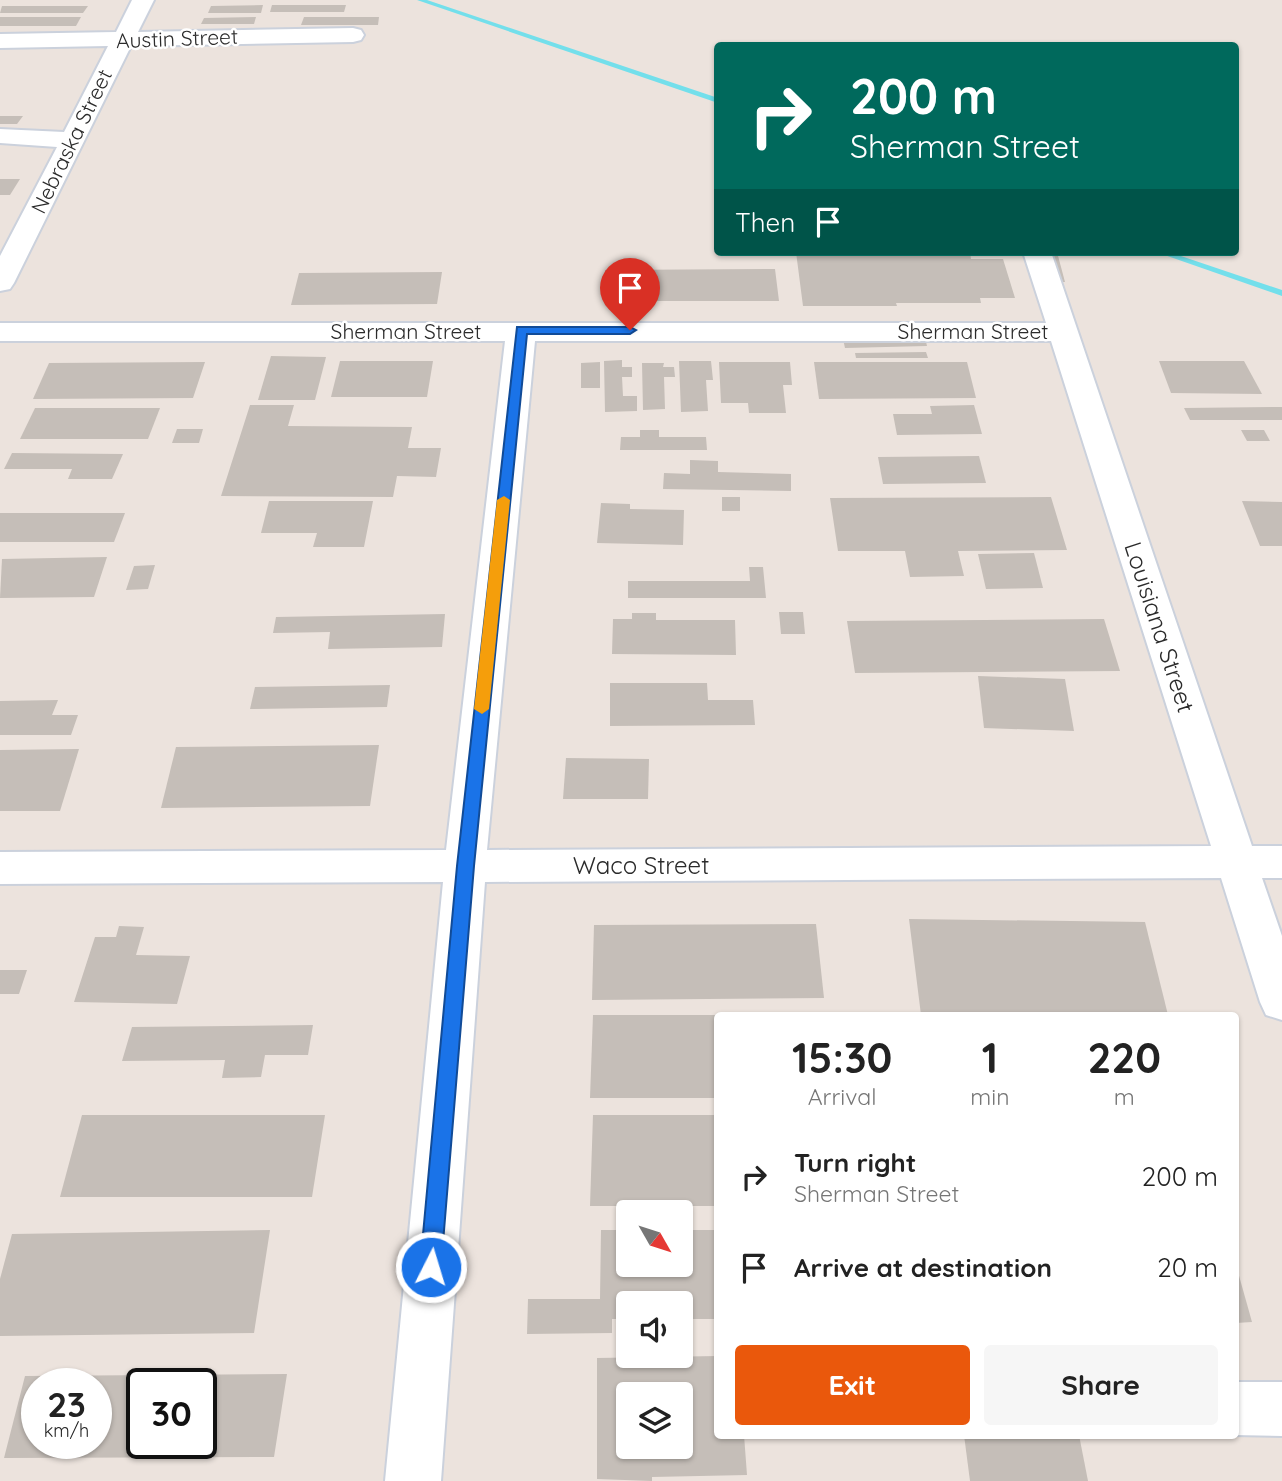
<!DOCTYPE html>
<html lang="en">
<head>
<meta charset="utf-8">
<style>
	:root { --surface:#fff; --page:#f6f6f6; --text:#222; --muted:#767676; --accent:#ea580c }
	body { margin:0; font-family:Quicksand,sans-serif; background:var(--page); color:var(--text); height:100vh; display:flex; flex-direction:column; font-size:26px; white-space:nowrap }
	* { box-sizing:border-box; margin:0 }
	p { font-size:23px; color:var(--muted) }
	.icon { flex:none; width:38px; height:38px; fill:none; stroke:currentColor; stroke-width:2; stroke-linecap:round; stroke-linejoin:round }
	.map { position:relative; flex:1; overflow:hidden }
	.sheet { position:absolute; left:714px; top:1012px; width:525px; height:427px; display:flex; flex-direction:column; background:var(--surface); border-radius:7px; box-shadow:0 2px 5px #0004 }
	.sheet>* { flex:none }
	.banner { position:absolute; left:714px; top:42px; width:525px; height:214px; border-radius:7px; box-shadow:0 2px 5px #0004; background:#00695c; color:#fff; overflow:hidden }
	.needle { width:46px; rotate:129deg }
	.buttons { position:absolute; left:616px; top:1200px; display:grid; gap:14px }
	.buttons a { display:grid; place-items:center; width:77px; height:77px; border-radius:7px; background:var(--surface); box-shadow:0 2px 5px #0004; font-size:35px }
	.speed { position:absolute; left:21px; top:1368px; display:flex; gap:14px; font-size:35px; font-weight:700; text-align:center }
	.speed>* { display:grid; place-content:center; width:91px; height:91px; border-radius:50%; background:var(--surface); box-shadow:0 2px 5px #0004; line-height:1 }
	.speed small { font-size:18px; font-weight:400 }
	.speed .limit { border:4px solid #111; border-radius:10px; background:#fff; color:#111 }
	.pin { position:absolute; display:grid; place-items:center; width:60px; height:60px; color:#fff; margin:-72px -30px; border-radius:50% 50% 50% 0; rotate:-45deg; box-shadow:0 0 7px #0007 }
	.pin .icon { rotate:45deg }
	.me { position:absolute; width:77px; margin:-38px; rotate:5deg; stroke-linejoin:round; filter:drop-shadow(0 0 5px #0008) }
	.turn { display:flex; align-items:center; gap:24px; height:147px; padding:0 21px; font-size:32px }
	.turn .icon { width:91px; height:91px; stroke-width:2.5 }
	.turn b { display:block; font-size:49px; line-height:60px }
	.then { display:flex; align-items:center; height:66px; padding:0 21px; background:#0003; gap:14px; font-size:26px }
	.eta { display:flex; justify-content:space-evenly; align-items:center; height:119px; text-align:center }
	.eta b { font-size:42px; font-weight:800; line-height:49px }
	.button { display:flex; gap:14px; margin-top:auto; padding:14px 21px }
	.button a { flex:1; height:80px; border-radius:7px; background:var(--accent); color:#fff; font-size:28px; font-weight:800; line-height:80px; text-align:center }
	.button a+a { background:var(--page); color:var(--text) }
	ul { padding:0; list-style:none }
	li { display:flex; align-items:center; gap:21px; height:91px; padding:0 21px }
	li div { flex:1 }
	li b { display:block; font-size:26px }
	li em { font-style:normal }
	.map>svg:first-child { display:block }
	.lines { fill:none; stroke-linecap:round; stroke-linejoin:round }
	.stream { fill:#73dfeb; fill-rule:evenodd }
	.building { fill:#c5beb8; fill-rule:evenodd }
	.minor-casing { stroke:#cbd1dc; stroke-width:4 }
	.minor { fill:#fff; fill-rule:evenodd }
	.route { fill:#1a73e8; stroke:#114b97; stroke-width:2 }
	.slow { fill:#f59e0b }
	.labels { text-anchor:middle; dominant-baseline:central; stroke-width:5; stroke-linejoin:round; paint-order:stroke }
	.far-street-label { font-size:21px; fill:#2b2b2b; stroke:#fff }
	.street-label { font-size:24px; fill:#2b2b2b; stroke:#fff }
</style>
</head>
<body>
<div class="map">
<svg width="1282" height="1481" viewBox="0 0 1282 1481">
	<rect width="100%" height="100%" fill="#ece3dd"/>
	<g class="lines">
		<g class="stream">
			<path d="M417,0H427L718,98V103Z"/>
			<path d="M1156,252H1169L1282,290V296Z"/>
		</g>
	</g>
	<g class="building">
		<path d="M263,5L261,13H208L211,6Z"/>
		<path d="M272,5H346L344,12H270Z"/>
		<path d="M2,6H88L83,13H0Z"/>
		<path d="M0,17H81L76,26H0Z"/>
		<path d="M256,17L254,24H201L204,18Z"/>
		<path d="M304,17H379L378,25H301Z"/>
		<path d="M0,116H23L17,124H0Z"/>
		<path d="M0,179H20L10,195H0Z"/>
		<path d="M796,252H970L971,259H1003L1015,298H980L981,303H896L897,306H803Z"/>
		<path d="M1047,252H1057L1065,282H1055Z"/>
		<path d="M775,269L779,301H605V270Z"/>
		<path d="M442,272L437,304L291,305L299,273Z"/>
		<path d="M925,337L927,346L845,348L843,339Z"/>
		<path d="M926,352L928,358H856L855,353Z"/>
		<path d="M271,356L326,357L315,400H258Z"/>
		<path d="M622,360V367H632V377H622L623,396H637V411L605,412L604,361Z"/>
		<path d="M340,361H433L427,397H331Z"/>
		<path d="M679,361H711L713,380H706L708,411L681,412Z"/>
		<path d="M1159,361H1244L1262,394L1171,393Z"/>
		<path d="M205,362L193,398L33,399L49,363Z"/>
		<path d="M600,362V388H581V363Z"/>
		<path d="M719,362H790L792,385H783L786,413H749L748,403H721Z"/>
		<path d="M814,362H967L976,398L819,399Z"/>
		<path d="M642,363H664L663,367H674L675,377H664L665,409L643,410Z"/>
		<path d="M250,405H294L288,426L412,427L408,448H441L436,477L397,476L393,497L221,496Z"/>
		<path d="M974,405L982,434L897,435L893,414H932L930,406Z"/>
		<path d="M1282,407V420H1190L1184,408Z"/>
		<path d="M35,408H160L148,439H20Z"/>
		<path d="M177,429H203L199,443H172Z"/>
		<path d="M640,430H659V437H706L707,450H620L621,437H640Z"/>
		<path d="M1241,430H1264L1270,441H1247Z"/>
		<path d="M12,453L123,454L112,479H68L72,469H4Z"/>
		<path d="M979,456L986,483L883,484L878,457Z"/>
		<path d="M690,460L718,461V472L791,474V491L663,489L664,473L690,474Z"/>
		<rect x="722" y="497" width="18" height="14"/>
		<path d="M1051,497L1067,550L958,551L964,576L910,577L905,551H838L830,498Z"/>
		<path d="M269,501H373L364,547H313L317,533H261Z"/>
		<path d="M1242,501L1282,502V546H1260Z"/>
		<path d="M601,503L630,504V509L684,510L683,545L597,543Z"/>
		<path d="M0,513H125L114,542H0Z"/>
		<path d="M1034,553L1043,588L986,589L978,554Z"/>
		<path d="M107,557L94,597L0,598L2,559Z"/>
		<path d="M155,565L148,589L126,590L134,566Z"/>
		<path d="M749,567H763L766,598H628V581H750Z"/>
		<path d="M779,612H803L805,634H781Z"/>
		<path d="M632,613H656V620H735L736,655L612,654L613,619H632Z"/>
		<path d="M445,614L442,647L328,649L330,632L273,633L276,617Z"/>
		<path d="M1104,619L1120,671L855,673L847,621Z"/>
		<path d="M978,676L1065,679L1074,731L984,728Z"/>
		<path d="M610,683H707L708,700H753L755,725L610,726Z"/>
		<path d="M390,685L387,707L250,709L255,687Z"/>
		<path d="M58,700L52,715H78L71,735H0V701Z"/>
		<path d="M379,745L370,806L161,808L176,747Z"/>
		<path d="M79,749L60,811H0V750Z"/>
		<path d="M566,758L649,759L648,799H563Z"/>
		<path d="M909,919L1145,922L1168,1015H921Z"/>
		<path d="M816,924L824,998L592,1000L594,925Z"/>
		<path d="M119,926L144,927L136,955L190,956L177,1004L74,1002L95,937H116Z"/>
		<path d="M0,970H27L19,994H0Z"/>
		<path d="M593,1015H718V1098H590Z"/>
		<path d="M313,1025L308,1055H265L261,1077L222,1078L225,1060L122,1061L132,1027Z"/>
		<path d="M82,1115H325L312,1197H60Z"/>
		<path d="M593,1115H718V1206H590Z"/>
		<path d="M270,1230L254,1333L0,1336V1279L12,1234Z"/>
		<path d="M601,1230H628V1265H681V1230H718V1319H681V1304H628V1319H612V1333L527,1334L528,1299H600Z"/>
		<path d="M1236,1265L1252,1322L1236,1323Z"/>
		<path d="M718,1356V1435H744L747,1475L652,1477V1481L597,1479V1358ZM628,1395H681V1447H628Z"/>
		<path d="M287,1374L274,1457L4,1458L25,1376ZM37,1384H96V1444H37ZM142,1384H201V1444H142Z"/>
		<path d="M964,1435H1079L1088,1481H970Z"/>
	</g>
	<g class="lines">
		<g class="minor-casing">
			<g id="minor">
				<path d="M132,0H154L138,32L353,28L361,30L364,35L361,40L353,42L131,46L14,283L10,289L0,291V256L57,147L0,143V129L64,132L108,46L0,48V34L116,32Z"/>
				<path d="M1023,252H1051L1252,846H1282V878H1262L1282,936V1020L1266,1015L1260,1002L1221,878L485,882L441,1481H385L443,882L0,884V852L446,850L505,341H0V323H1046ZM535,341H1051L1211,846L487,850Z"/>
				<path d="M1236,1382H1282V1436L1234,1435Z"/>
			</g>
		</g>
		<use href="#minor" class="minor"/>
	</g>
	<path class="route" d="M517,327H630L636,330L630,334H527L474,866L441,1267L438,1274L431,1277L423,1274L420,1267L457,866Z"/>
	<path class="slow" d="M504,496L510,500L489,709L482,714L474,709L497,500Z"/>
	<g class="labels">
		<g class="far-street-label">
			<text transform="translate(177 38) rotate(-2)">Austin Street</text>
			<text transform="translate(71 141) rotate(-64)">Nebraska Street</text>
			<text x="406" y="331">Sherman Street</text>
			<text x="973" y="331">Sherman Street</text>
		</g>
		<g class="street-label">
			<text transform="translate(1160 627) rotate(72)">Louisiana Street</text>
			<text x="641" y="865">Waco Street</text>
		</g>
	</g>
</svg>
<div class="buttons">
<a><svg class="needle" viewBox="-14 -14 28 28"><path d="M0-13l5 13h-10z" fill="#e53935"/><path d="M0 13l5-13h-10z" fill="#767676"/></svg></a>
<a><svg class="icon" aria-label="sound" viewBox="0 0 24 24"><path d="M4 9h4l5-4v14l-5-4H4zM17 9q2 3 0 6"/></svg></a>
<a><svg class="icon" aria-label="layers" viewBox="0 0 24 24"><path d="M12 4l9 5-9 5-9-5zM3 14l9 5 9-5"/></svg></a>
</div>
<div class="speed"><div>23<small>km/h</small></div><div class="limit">30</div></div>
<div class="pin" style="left:630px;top:330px;background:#d93025"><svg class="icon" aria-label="arrive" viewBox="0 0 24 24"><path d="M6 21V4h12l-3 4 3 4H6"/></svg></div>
<svg class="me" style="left:431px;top:1267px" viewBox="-20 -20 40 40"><circle r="17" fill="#1a73e8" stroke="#fff" stroke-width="3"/><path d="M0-11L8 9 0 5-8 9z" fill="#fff"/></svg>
<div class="banner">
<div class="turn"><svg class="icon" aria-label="right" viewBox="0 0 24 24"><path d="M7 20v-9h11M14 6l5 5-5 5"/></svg><div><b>200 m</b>Sherman Street</div></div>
<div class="then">Then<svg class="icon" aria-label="arrive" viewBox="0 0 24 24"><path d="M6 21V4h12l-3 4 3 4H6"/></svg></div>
</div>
<section class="sheet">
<div class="eta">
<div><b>15:30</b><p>Arrival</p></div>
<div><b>1</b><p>min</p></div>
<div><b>220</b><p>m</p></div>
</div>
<ul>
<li><svg class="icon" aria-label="right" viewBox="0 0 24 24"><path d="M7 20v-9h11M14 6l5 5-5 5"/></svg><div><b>Turn right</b><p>Sherman Street</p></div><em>200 m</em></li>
<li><svg class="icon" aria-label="arrive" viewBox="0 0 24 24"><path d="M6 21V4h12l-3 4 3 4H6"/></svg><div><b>Arrive at destination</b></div><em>20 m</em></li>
</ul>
<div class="button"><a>Exit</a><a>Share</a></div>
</section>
</div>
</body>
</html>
